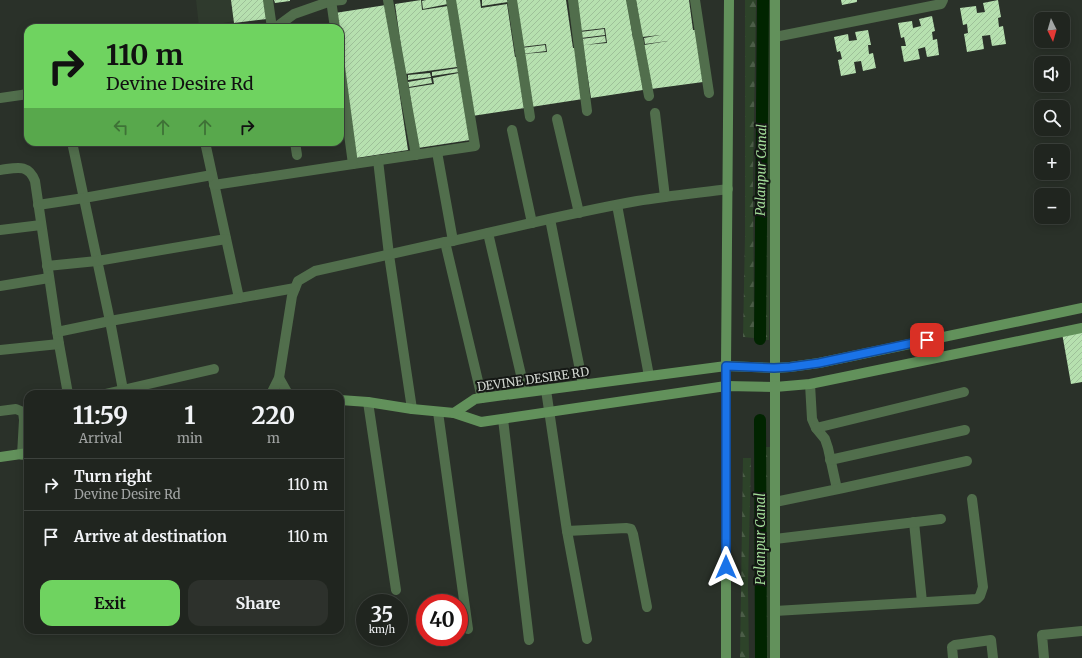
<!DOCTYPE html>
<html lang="en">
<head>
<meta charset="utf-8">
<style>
	:root { --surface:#20251f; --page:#2d312c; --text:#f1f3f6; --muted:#a2a5a4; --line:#3d423d; --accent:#6fd360 }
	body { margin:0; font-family:Merriweather,serif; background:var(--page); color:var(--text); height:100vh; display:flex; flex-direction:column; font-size:15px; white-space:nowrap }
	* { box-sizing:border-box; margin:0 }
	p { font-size:13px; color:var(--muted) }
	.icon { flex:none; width:22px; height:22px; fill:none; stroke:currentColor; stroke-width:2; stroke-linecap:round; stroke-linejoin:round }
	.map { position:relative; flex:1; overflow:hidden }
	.side { position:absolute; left:24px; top:390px; width:320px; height:244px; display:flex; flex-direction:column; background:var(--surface); border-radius:12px; box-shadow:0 2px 10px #0003,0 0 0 1px var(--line) }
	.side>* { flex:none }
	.banner { position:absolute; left:24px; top:24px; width:320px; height:122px; border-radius:12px; box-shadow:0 2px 10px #0003,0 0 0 1px var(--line); background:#6fd360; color:#111; overflow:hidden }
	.needle { width:26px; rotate:175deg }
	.buttons { position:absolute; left:1034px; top:12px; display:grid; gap:8px }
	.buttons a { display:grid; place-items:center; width:36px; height:36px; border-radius:8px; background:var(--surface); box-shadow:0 2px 10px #0003,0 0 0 1px var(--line); font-size:20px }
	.speed { position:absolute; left:356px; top:594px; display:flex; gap:8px; font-size:20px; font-weight:700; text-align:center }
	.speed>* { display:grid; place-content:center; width:52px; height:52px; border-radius:50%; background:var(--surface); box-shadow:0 2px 10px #0003,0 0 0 1px var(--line); line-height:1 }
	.speed small { font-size:10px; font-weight:400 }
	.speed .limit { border:6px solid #d22; background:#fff; color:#111 }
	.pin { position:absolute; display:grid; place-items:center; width:34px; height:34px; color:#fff; margin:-17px; border-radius:8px; box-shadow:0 2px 6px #0006 }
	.me { position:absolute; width:44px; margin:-22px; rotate:0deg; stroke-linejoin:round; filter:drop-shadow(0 0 3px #0008) }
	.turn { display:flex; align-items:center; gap:14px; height:84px; padding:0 16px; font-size:18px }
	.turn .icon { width:52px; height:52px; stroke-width:2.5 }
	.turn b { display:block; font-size:28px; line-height:34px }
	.lanes { display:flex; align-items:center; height:38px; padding:0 16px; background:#0003; justify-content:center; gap:20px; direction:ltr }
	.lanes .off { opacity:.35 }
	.eta { display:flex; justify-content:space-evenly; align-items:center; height:68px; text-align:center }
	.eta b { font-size:24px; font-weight:700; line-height:28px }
	.action { display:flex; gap:8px; margin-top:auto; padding:8px 16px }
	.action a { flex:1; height:46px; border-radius:12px; background:var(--accent); color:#111; font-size:16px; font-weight:700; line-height:46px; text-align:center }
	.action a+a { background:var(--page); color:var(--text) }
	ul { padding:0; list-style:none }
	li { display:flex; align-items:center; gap:12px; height:52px; padding:0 16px; border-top:1px solid var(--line) }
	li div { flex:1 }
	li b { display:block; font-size:15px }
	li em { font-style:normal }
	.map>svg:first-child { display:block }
	.built { fill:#2f3a2d }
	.forest { fill:url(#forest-firs) }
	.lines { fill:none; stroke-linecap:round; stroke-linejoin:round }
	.canal { stroke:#012400; stroke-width:12 }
	.building { fill:url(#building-hatch) }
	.street { stroke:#516e4c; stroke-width:10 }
	.secondary { stroke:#62915b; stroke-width:10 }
	.route-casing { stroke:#114b97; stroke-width:10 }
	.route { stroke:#1a73e8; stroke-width:7 }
	.labels { text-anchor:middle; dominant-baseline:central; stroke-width:4; stroke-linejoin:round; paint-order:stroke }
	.street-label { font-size:12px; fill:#d2d7d1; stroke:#151815 }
	.water-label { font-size:13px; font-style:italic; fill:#a4de9a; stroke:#151815 }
</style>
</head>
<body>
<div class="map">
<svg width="1082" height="658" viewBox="0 0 1082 658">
	<defs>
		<pattern id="forest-firs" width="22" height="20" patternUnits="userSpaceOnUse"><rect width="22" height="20" fill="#2d4329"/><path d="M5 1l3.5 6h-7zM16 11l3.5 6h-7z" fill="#4b5d47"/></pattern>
		<pattern id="building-hatch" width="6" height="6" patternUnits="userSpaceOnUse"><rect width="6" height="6" fill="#b6e0af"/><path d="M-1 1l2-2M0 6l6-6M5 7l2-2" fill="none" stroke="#9ec099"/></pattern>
	</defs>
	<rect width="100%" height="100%" fill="#2a3129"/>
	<path class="built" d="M196,0H232L235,21L199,27Z"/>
	<g class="forest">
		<path d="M745,0H756L753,176L754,338L743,337L745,236Z"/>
		<path d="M767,0H771V177L769,340H764L766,239Z"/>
		<path d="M765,447H770L772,658H765L764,533Z"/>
		<path d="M743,458H751L748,585L749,658H740Z"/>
	</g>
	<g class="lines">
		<g class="canal">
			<path d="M760,339L763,0"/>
			<path d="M760,420L761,658"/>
		</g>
	</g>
	<g class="building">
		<path d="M231,0H264L267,19L234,23Z"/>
		<path d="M274,0H290V1L275,3Z"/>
		<path d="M421,0L422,10L448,6L457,67L405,74L395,4Z"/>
		<path d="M426,0H447L448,4L423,9L422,1Z"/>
		<path d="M454,0H480L481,8L507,4L515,57H517L525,108L472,116Z"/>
		<path d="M482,0H508V2L482,6Z"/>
		<path d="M514,0H566L573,48H576L583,99L531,107L523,54L547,52L546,44L521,47Z"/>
		<path d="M575,0H627L633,39H635L643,90L591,98L583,45L581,39L605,36L606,42L585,45L607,43L605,28L579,31Z"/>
		<path d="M636,0H689L693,30H696L703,82L651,89L644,45L668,41L645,44L644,38L660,35L642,37Z"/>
		<path d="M841,0H857V2L842,5Z"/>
		<path d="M998,0L1001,17L998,18L999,27L1003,26L1006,44L992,46L990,35L982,36L984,49L967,52L964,34L968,33L967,24L963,25L960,8L976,6L977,13L985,12L983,3Z"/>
		<path d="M386,5L408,150L356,158L340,45V28H338L335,13Z"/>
		<path d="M932,16L935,31L932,32L933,40L937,39L939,55L927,57L925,47L918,49L920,59L904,62L901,46H906L904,37L901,38L898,23L912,21L913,28L921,26L919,19Z"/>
		<path d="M604,29L605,35L581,38L580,32Z"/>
		<path d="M868,30L871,45H868L869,54L873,53L876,68L863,71L861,61L854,62L856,73L841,76L838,60L842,59L840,51L837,52L834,37L848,34L849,41L857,40L855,32Z"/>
		<path d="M545,45L546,51L522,54L521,48Z"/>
		<path d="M459,68V72L432,76V72Z"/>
		<path d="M430,73L431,77L408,80V75Z"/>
		<path d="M459,73L470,140L418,148L409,88L434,84L433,78Z"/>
		<path d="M431,78L432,83L409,87L408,82Z"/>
		<path d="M1082,330V382L1071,384L1062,333Z"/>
	</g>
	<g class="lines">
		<g class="street">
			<path d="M268,0L272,28"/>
			<path d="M331,0L335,28"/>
			<path d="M388,0L416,155"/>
			<path d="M512,0L530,117"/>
			<path d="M573,0L587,111"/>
			<path d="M631,0L649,96"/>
			<path d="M695,0L709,93"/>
			<path d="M275,28L294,14L331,1L342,0"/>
			<path d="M775,37L941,4L943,0"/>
			<path d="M340,67L353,164L475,146L451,0"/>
			<path d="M0,98L28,94"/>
			<path d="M655,113L665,197"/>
			<path d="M557,119L579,213"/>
			<path d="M512,130L532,223"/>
			<path d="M72,142L110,321L123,390"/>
			<path d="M205,142L239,298"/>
			<path d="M295,142L297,155"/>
			<path d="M437,152L453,241"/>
			<path d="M378,160L389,255L412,409"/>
			<path d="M0,170C16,168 28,163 35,181L59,344L68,394"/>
			<path d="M214,185L353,164"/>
			<path d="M38,205L84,198L212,175"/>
			<path d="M617,205L649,376"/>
			<path d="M550,219L583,385"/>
			<path d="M0,230L41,225"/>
			<path d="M488,233L525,392"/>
			<path d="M445,242L482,398"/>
			<path d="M47,266L97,261L226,239"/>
			<path d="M0,286L49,278"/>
			<path d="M57,332L110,321L295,288"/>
			<path d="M0,350L59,344"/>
			<path d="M279,378L288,394"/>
			<path d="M810,384L812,419L816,428L825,439L828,448L837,489"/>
			<path d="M546,390L567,531L587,639"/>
			<path d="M105,394L214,369"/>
			<path d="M271,394L279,378L292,296L298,281L315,271L445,242L453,241C514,227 575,212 637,201C667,196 697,193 728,189"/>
			<path d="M368,402L396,590"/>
			<path d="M0,411L16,409L23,412L24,420L22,455"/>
			<path d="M438,412L468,629"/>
			<path d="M503,419L529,640"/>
			<path d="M816,428L964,392"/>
			<path d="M830,460L965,430"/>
			<path d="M775,502L843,488L967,461"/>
			<path d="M914,522L922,602"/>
			<path d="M567,531L626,528L631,529L633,534L647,607"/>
			<path d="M775,539L941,519"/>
			<path d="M775,611L977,599L980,596L983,587L972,499"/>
			<path d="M953,658L952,647L955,645L991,640L993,658"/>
			<path d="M1044,658L1042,635L1082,631"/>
		</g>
		<g class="secondary">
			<path d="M775,0V658"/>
			<path d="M340,400L368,402L412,409L454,413L481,422L726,386L775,387L810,384L1082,328"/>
			<path d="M454,413L475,399L482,398L726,366L774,368L790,367L819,363L1082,308"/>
			<path d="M0,457L28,453"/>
			<path d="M726,658V366L729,0"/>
		</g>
	</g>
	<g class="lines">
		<g class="route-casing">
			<path id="route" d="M726,567V366L774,368L790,367L819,363L927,340"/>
		</g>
		<use href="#route" class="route"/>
	</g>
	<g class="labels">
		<g class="street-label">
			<text transform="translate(533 379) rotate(-8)">DEVINE DESIRE RD</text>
		</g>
		<g class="water-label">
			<text transform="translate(761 170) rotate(-89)">Palanpur Canal</text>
			<text transform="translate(760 539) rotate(-90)">Palanpur Canal</text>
		</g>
	</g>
</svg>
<div class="buttons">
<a><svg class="needle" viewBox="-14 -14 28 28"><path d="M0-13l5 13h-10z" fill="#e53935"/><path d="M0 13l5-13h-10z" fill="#a2a5a4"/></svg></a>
<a><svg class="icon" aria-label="sound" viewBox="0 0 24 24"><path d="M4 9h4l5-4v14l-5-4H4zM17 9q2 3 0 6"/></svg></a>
<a><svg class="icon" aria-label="search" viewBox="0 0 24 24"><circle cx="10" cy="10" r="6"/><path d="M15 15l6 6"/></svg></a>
<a>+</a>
<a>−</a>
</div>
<div class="speed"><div>35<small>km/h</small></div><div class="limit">40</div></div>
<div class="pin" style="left:927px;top:340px;background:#d93025"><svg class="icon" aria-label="arrive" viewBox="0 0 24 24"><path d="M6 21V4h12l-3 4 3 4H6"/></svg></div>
<svg class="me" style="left:726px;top:567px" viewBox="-20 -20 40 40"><path d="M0-17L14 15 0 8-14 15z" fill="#1a73e8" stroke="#fff" stroke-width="4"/></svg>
<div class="banner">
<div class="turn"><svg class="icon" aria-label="right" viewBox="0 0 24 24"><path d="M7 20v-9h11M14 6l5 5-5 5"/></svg><div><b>110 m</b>Devine Desire Rd</div></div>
<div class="lanes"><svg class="icon off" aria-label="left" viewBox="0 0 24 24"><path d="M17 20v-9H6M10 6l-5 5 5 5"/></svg><svg class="icon off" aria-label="ahead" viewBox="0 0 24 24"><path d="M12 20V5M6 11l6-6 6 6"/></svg><svg class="icon off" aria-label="ahead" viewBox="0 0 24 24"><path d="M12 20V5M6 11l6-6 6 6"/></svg><svg class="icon" aria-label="right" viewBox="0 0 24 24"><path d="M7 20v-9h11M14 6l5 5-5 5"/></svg></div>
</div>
<section class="side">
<div class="eta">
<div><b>11:59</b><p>Arrival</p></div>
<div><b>1</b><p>min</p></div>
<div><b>220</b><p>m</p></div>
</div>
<ul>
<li><svg class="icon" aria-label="right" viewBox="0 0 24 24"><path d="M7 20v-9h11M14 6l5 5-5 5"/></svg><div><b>Turn right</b><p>Devine Desire Rd</p></div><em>110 m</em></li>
<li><svg class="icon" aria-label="arrive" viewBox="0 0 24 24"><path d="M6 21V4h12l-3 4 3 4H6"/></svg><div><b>Arrive at destination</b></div><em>110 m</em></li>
</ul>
<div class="action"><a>Exit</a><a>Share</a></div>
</section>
</div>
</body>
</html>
